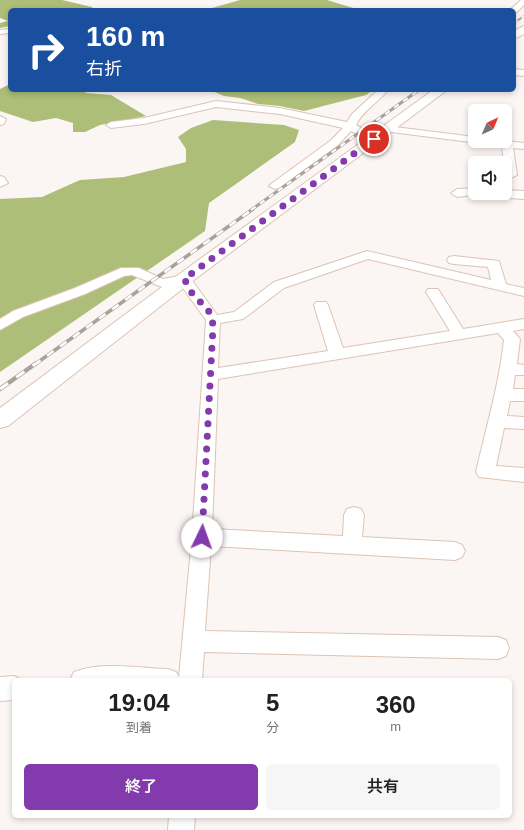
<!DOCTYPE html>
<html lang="ja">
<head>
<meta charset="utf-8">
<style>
	:root { --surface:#fff; --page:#f6f6f6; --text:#202124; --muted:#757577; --accent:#823aad }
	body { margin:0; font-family:Arial,"Noto Sans JP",sans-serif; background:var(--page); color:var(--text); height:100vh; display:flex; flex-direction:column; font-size:15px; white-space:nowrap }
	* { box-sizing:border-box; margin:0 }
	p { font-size:13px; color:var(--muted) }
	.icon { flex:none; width:22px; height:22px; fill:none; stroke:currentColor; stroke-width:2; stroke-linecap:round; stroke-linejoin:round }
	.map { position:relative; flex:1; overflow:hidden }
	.panel { position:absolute; left:12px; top:678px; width:500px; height:140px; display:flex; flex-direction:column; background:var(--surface); border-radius:6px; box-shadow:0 2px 6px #0003 }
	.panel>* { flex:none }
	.top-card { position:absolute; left:8px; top:8px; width:508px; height:84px; border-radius:6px; box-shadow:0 2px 6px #0003; background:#1a4fa0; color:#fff; overflow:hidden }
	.needle { width:26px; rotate:44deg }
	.fabs { position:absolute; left:468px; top:104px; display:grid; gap:8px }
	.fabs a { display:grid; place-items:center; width:44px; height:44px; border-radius:6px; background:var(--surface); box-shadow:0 2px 6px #0003; font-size:20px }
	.pin { position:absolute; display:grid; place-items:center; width:34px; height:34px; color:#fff; margin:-17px; border:2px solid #fff; border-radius:50%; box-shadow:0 1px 4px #0007 }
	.me { position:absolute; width:44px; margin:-22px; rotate:3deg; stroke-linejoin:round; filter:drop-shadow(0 0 3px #0008) }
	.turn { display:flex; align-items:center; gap:14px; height:84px; padding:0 12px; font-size:18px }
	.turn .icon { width:52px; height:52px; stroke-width:2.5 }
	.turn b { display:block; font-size:28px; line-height:34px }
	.eta { display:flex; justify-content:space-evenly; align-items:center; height:68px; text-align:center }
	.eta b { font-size:24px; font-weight:600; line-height:28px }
	.action { display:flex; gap:8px; margin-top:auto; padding:8px 12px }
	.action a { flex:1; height:46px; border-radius:6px; background:var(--accent); color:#fff; font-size:16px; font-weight:600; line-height:46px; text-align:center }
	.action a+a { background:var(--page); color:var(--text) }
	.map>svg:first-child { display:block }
	.forest { fill:#acbe77 }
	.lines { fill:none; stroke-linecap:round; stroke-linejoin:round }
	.street-casing { stroke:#ddc3b4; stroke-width:2 }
	.secondary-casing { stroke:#ddc3b4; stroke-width:2 }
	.street { fill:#fff; fill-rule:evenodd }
	.secondary { fill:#fff; fill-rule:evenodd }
	.rail-far3-casing { stroke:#a8a19c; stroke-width:2 }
	.rail-far2-casing { stroke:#a8a19c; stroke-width:3 }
	.rail-far1-casing { stroke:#a8a19c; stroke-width:3.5 }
	.rail-casing { stroke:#a8a19c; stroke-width:4.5 }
	.rail-far3 { stroke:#fff; stroke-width:1.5; stroke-dasharray:4.5; stroke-linecap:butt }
	.rail-far2 { stroke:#fff; stroke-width:2; stroke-dasharray:5.5; stroke-linecap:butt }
	.rail-far1 { stroke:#fff; stroke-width:2.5; stroke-dasharray:8; stroke-linecap:butt }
	.rail { stroke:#fff; stroke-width:3; stroke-dasharray:10; stroke-linecap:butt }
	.route { stroke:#823aad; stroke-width:7; stroke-dasharray:0 12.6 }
</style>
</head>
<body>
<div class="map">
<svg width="524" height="830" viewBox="0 0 524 830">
	<rect width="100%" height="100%" fill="#fbf6f3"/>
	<g class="forest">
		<path d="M0,0H62L92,7L94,10H10V26L0,28V23L8,21L0,18Z"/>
		<path d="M240,0H327L360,10H205Z"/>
		<path d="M10,84V90H84L86,93L111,95L146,116L100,125L85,132H73V123L56,118L33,122L0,111V89Z"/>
		<path d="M210,90H373L366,95L304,111L280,106L258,104L240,98L224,96Z"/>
		<path d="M213,120L284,125L299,130L295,142L209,203L205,231L0,372V199L42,197L80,180L124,177L186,162V149L178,137L191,128Z"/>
	</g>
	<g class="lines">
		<g class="street-casing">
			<g id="street">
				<path d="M521,0H524V5L517,12L510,10Z"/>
				<path d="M10,29V33L0,34V30Z"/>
				<path d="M514,69L524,70V76L514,75Z"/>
				<path d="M378,90H388C378,103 362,111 356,125L378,137L379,139L378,141H370L351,131L338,145L279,188L275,189L269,186L271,184L330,141L343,128L280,114L216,107L144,124L111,128L106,125L111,122L144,118L216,101L280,108L347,122L352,114Z"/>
				<path d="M0,116L6,119L4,124L0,125Z"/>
				<path d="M387,126L475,137V141H505L524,143V149L513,148L517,175L511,178L505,175L502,146L383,131L382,129L383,127Z"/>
				<path d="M0,176L4,177L8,183L0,187Z"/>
				<path d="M475,188V193H480L479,194L457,197L451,193L457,189Z"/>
				<path d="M505,190L524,191V199L490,197L484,193H505Z"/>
				<path d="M367,251L491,280L488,267L454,264L449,263L447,260L449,257L454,256L499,261L506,284L524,288V296L368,259L284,288L243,319L220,323L218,368L328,351L314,305L316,302H326L328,305L343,348L450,331L426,292L428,289H438L463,329L524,319V329L513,331L520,339L517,364L524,365V375H515L513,389H524V401H510L507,416L524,417V429L504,428L496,466L524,468V482L479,477L476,472C486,428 499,385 504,340L498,333L218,379L212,529L343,536L344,515L347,509L354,507L361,509L364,515L362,537L455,542L462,545L465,551L462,557L455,560L211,546L205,631L498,637L506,640L509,648L506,656L498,659L204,652L202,680H70L74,672C100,661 140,668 168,669L176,672L179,677L192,537L206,320L180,284L162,287L132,275L124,276L85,294L23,317L0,330V319L13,311L75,288L121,268H139L163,279L184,275L189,276L217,315L234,312L274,282Z"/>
				<path d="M14,676L22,680H14V700L0,701V677Z"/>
				<path d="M169,816H195L194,830H168Z"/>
			</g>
		</g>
		<g class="secondary-casing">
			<g id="secondary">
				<path d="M524,26V34L514,39V31Z"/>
				<path d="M433,90H447L190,283L8,426L0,428V408L178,275Z"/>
			</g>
		</g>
		<use href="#street" class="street"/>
		<use href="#secondary" class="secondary"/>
		<g class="rail-far3-casing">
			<g id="rail-far3">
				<path d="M514,23L524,16"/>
				<path d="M418,91L420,90"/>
			</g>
		</g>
		<g class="rail-far2-casing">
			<path id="rail-far2" d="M251,210L419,90"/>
		</g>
		<g class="rail-far1-casing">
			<path id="rail-far1" d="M34,365L253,209"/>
		</g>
		<g class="rail-casing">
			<path id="rail" d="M0,389L35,364"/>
		</g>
		<use href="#rail-far3" class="rail-far3"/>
		<use href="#rail-far2" class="rail-far2"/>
		<use href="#rail-far1" class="rail-far1"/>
		<use href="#rail" class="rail"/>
	</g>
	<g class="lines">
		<path class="route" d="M202,537L213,327C212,307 202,306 192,293C189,288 187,283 184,279L374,139"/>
	</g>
</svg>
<div class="fabs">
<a><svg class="needle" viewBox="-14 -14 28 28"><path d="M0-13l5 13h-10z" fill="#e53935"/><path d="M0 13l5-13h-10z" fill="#757577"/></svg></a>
<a><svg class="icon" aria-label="sound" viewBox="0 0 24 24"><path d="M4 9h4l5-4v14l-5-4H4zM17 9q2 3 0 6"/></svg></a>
</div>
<div class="pin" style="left:374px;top:139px;background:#d93025"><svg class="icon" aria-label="arrive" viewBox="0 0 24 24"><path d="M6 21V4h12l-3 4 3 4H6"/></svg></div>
<svg class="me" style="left:202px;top:537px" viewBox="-20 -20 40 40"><circle r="19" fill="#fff"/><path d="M0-13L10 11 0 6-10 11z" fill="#823aad"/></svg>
<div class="top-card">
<div class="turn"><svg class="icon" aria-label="right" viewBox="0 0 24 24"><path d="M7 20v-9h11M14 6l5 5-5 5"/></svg><div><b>160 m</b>右折</div></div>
</div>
<section class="panel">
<div class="eta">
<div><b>19:04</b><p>到着</p></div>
<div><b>5</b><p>分</p></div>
<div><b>360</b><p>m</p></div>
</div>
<div class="action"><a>終了</a><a>共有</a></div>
</section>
</div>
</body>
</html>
